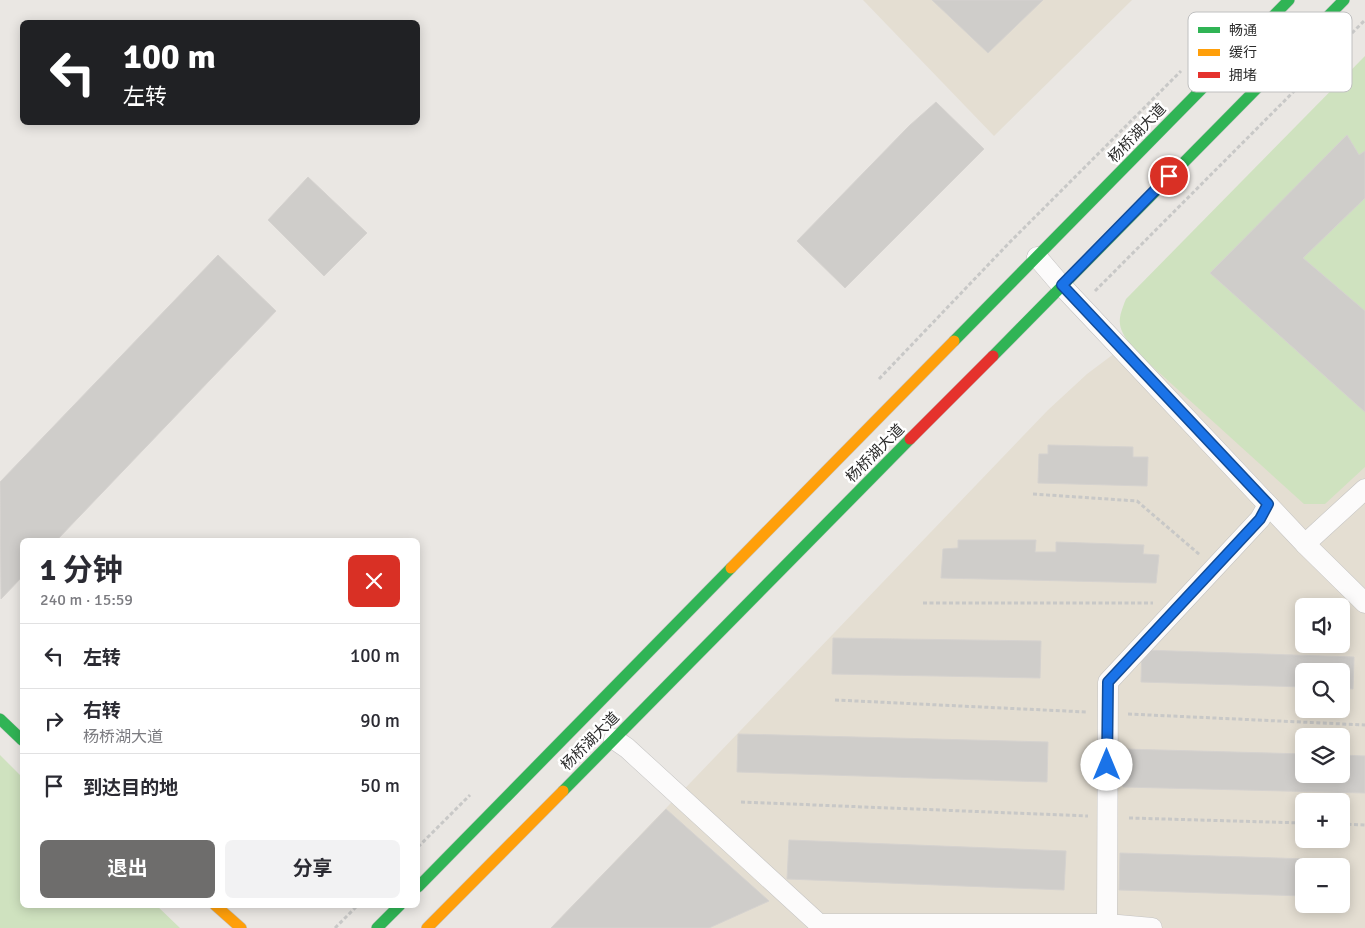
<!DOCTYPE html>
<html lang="zh">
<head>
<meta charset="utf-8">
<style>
	:root { --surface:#fff; --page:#f2f2f3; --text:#2b2b33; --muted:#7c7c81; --line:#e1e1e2; --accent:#6e6d6c }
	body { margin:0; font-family:Signika,"Noto Sans SC",sans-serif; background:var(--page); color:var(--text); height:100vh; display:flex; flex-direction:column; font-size:19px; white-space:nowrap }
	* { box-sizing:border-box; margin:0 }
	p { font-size:16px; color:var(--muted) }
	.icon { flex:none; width:28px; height:28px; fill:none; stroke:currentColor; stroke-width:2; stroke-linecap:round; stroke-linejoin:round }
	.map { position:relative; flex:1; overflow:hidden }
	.sheet { position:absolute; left:20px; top:538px; width:400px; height:370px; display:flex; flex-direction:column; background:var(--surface); border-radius:8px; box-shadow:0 2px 12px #0003 }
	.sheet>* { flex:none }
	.top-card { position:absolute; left:20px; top:20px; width:400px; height:105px; border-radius:8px; box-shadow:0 2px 12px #0003; background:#202124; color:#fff; overflow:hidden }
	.tools { position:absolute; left:1295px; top:598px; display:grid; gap:10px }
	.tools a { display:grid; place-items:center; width:55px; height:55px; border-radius:8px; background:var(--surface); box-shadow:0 2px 12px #0003; font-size:25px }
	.pin { position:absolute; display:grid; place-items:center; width:42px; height:42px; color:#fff; margin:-21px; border:2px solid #fff; border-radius:50%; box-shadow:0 1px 5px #0007 }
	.me { position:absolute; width:55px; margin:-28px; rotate:0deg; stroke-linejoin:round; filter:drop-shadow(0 0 4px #0008) }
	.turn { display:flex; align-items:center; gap:18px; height:105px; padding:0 20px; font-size:22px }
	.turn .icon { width:65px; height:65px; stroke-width:2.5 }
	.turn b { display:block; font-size:35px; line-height:42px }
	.round { display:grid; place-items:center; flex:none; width:52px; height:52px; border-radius:8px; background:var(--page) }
	.headline { display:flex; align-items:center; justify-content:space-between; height:85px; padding:0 20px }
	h1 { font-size:30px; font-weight:700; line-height:38px }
	.button { display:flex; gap:10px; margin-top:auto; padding:10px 20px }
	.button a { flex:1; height:58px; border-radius:8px; background:var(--accent); color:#fff; font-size:20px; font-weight:700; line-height:58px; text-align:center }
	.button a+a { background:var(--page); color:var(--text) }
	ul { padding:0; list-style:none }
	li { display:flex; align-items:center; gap:15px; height:65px; padding:0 20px; border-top:1px solid var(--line) }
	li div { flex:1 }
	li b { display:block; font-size:19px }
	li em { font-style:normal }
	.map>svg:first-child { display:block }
	.education { fill:#e4ded2; fill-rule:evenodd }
	.green { fill:#cfe2bf }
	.building { fill:#cfcdca; stroke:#d5d2cf }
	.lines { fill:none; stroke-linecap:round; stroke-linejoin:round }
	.street-casing { stroke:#c4c3c2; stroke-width:21 }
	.fast-casing { stroke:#c4c3c2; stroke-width:12 }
	.slow-casing { stroke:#c4c3c2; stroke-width:12 }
	.jam-casing { stroke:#c4c3c2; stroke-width:12 }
	.path { stroke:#c8c8c7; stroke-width:3; stroke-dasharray:4 2.5; stroke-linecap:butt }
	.street { stroke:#fcfbfb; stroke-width:20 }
	.fast { stroke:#30b455; stroke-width:11 }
	.slow { stroke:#ff9f0a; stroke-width:11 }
	.jam { stroke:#e5322d; stroke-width:11 }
	.route-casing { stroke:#114b97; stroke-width:12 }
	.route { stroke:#1a73e8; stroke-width:9 }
	.labels { text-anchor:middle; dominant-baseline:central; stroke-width:5; stroke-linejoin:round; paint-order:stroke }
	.street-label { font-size:15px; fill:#2c2c2c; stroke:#fff }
	.key { fill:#fff; stroke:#c0c0c0; stroke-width:1 }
	.key-label { font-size:14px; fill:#2c2c2c }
</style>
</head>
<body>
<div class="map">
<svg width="1365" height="928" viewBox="0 0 1365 928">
	<rect width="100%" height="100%" fill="#eae7e3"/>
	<g class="education">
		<path d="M863,0H1132L994,136Z"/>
		<path d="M1365,93V928H551L1048,410L1087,374L1155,323ZM1304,606H1341V644H1304ZM1304,671H1341V709H1304ZM1304,736H1341V774H1304ZM1304,801H1341V839H1304ZM1304,866H1341V904H1304Z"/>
	</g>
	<g class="green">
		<path d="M1365,56V467L1325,504H1304L1132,348C1118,327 1116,323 1126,299Z"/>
		<path d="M0,755L22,777V905H156L180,928H0Z"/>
	</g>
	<g class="building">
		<path d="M932,0H1043L988,53Z"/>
		<path d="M936,102L984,149L845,288L797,241L909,126Z"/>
		<path d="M1347,135L1359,155L1365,151V198L1303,258L1365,311V412L1210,273Z"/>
		<path d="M308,177L367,233L324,276L268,220Z"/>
		<path d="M218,255L276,311L57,540H22V577L1,599L0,482Z"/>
		<path d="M1048,445L1133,447V457H1148L1147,486L1038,483L1039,454H1048Z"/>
		<path d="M958,540H1036L1035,552H1056V542L1144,545L1143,554L1159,555L1156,583L941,578L943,549L958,548Z"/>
		<path d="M833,638L1041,641L1040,678L832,674Z"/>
		<path d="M1142,650L1354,657L1353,689L1341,688V671H1304V687L1141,682Z"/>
		<path d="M738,734L1048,742L1047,782L737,772Z"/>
		<path d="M1124,749L1304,754V774H1341V755L1365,756V793L1123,787Z"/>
		<path d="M666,809L769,901L709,928H551Z"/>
		<path d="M789,840L1066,851L1064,890L787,879Z"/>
		<path d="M1120,853L1339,860V866H1304V896L1119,890Z"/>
	</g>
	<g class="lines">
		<g class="street-casing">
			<g id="street">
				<path d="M1037,257L1061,285L1305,544L1365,603"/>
				<path d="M1305,544L1365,489"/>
				<path d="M614,739L627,748L819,924H1107L1152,928"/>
				<path d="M1107,924L1108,682L1260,519L1268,505"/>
			</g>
		</g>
		<g class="fast-casing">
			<g id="fast">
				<path d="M954,341L1289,0"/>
				<path d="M993,356L1344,0"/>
				<path d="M0,719L22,740"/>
				<path d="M563,791L910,439"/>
				<path d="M418,887L731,568"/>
				<path d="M377,928L400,905"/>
			</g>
		</g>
		<g class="slow-casing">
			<g id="slow">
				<path d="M731,568L954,341"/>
				<path d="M215,905L241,928"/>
				<path d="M427,928L563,791"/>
			</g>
		</g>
		<g class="jam-casing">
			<path id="jam" d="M910,439L993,356"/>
		</g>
		<g class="path">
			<path d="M1095,291L1365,20"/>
			<path d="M879,379L1009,243L1181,71"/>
			<path d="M1033,494L1137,501L1200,555"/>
			<path d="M923,603H1153"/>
			<path d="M835,700L1086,712"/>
			<path d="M1128,714L1365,725"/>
			<path d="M741,802L1088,816"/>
			<path d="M1129,818L1304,823"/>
			<path d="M1341,824L1365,825"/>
			<path d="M418,847L470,795"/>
			<path d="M335,928L358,905"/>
		</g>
		<use href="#street" class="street"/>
		<use href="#fast" class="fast"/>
		<use href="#slow" class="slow"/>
		<use href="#jam" class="jam"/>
	</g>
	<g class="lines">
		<g class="route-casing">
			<path id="route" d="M1107,765L1108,682L1260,519L1268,504L1062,285L1169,176"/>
		</g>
		<use href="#route" class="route"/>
	</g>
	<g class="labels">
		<g class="street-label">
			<text transform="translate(1137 133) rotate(-46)">杨桥湖大道</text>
			<text transform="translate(875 453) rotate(-45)">杨桥湖大道</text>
			<text transform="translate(590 741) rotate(-45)">杨桥湖大道</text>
		</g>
	</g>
	<rect x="1188" y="12" width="164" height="80" rx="8" class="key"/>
	<rect x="1198" y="27" width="22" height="6" fill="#30b455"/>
	<rect x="1198" y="49" width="22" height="7" fill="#ff9f0a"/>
	<rect x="1198" y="72" width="22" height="6" fill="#e5322d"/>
	<g class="key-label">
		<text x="1229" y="35">畅通</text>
		<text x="1229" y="57">缓行</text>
		<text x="1229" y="80">拥堵</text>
	</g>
</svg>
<div class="tools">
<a><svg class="icon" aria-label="sound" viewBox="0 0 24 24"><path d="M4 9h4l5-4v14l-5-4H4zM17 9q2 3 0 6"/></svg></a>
<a><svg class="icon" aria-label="search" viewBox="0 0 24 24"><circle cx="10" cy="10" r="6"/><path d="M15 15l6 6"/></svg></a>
<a><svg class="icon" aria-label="layers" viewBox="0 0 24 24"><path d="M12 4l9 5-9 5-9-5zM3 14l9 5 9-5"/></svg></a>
<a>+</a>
<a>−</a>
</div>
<div class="pin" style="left:1169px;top:176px;background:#d93025"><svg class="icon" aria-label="arrive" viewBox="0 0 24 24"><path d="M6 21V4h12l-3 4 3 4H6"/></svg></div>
<svg class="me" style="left:1107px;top:765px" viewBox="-20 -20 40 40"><circle r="19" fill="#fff"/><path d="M0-13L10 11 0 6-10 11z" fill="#1a73e8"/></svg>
<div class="top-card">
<div class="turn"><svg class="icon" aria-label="left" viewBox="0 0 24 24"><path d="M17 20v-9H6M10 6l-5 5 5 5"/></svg><div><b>100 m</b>左转</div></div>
</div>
<section class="sheet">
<div class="headline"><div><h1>1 分钟</h1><p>240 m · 15:59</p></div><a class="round" style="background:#d93025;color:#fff"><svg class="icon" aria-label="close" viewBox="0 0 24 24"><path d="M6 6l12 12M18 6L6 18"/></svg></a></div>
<ul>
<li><svg class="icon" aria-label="left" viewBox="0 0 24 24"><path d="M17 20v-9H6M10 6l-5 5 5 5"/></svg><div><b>左转</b></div><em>100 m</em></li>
<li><svg class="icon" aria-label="right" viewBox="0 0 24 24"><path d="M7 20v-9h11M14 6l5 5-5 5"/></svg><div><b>右转</b><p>杨桥湖大道</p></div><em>90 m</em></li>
<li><svg class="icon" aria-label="arrive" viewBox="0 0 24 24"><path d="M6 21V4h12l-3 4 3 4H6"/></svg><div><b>到达目的地</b></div><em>50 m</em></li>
</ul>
<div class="button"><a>退出</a><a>分享</a></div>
</section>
</div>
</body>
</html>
